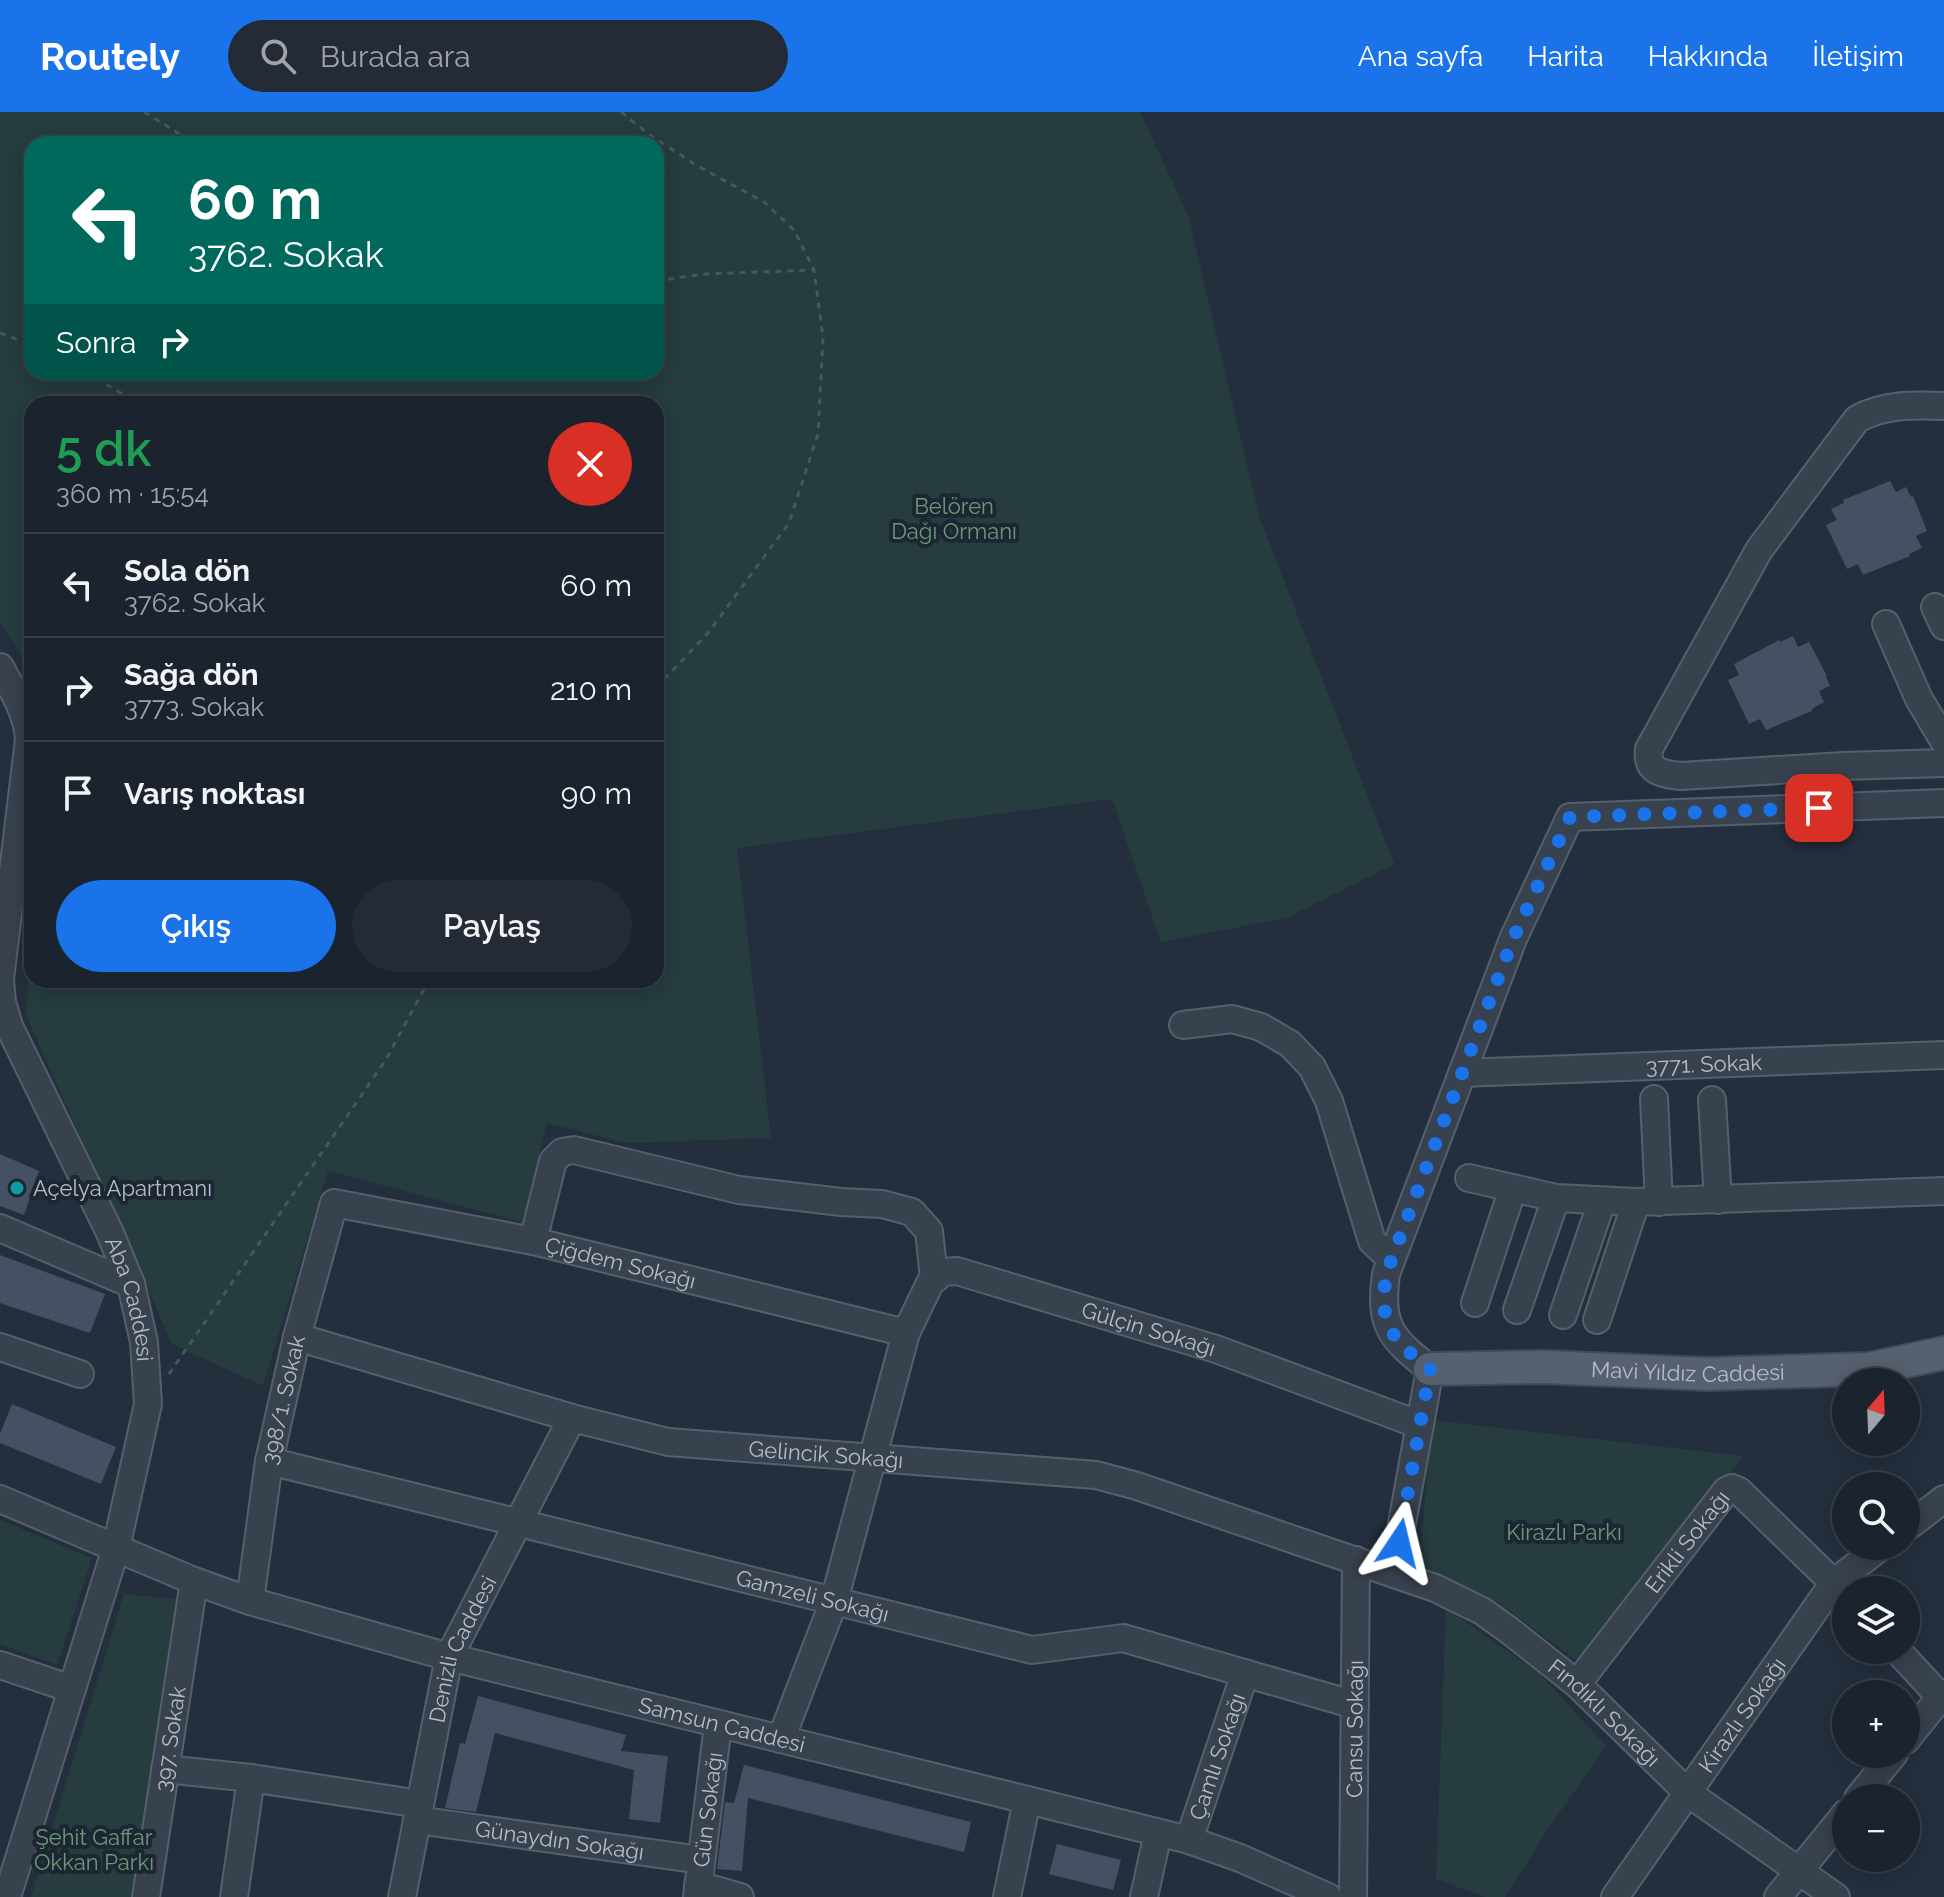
<!DOCTYPE html>
<html lang="tr">
<head>
<meta charset="utf-8">
<style>
	:root { --surface:#1b232e; --page:#242b36; --text:#f1f3f6; --muted:#a0a4aa; --line:#39404a; --accent:#1a73e8 }
	body { margin:0; font-family:Raleway,sans-serif; background:var(--page); color:var(--text); height:100vh; display:flex; flex-direction:column; font-size:30px; white-space:nowrap }
	* { box-sizing:border-box; margin:0 }
	p { font-size:26px; color:var(--muted) }
	.icon { flex:none; width:44px; height:44px; fill:none; stroke:currentColor; stroke-width:2; stroke-linecap:round; stroke-linejoin:round }
	.map { position:relative; flex:1; overflow:hidden }
	.details { position:absolute; left:24px; top:284px; width:640px; height:592px; display:flex; flex-direction:column; background:var(--surface); border-radius:24px; box-shadow:0 4px 20px #0003,0 0 0 2px var(--line) }
	.details>* { flex:none }
	.guide { position:absolute; left:24px; top:24px; width:640px; height:244px; border-radius:24px; box-shadow:0 4px 20px #0003,0 0 0 2px var(--line); background:#00695c; color:#fff; overflow:hidden }
	.needle { width:52px; rotate:19deg }
	.tools { position:absolute; left:1832px; top:1256px; display:grid; gap:16px }
	.tools a { display:grid; place-items:center; width:88px; height:88px; border-radius:50%; background:var(--surface); box-shadow:0 4px 20px #0003,0 0 0 2px var(--line); font-size:40px }
	.pin { position:absolute; display:grid; place-items:center; width:68px; height:68px; color:#fff; margin:-34px; border-radius:16px; box-shadow:0 4px 12px #0006 }
	.me { position:absolute; width:88px; margin:-44px; rotate:10deg; stroke-linejoin:round; filter:drop-shadow(0 0 6px #0008) }
	.turn { display:flex; align-items:center; gap:28px; height:168px; padding:0 32px; font-size:36px }
	.turn .icon { width:104px; height:104px; stroke-width:2.5 }
	.turn b { display:block; font-size:56px; line-height:68px }
	.then { display:flex; align-items:center; height:76px; padding:0 32px; background:#0003; gap:16px; font-size:30px }
	.round { display:grid; place-items:center; flex:none; width:84px; height:84px; border-radius:42px; background:var(--page) }
	.head { display:flex; align-items:center; justify-content:space-between; height:136px; padding:0 32px }
	h1 { font-size:48px; font-weight:600; line-height:60px; color:#1e9e55 }
	.action { display:flex; gap:16px; margin-top:auto; padding:16px 32px }
	.action a { flex:1; height:92px; border-radius:48px; background:var(--accent); color:#fff; font-size:32px; font-weight:600; line-height:92px; text-align:center }
	.action a+a { background:var(--page); color:var(--text) }
	ul { padding:0; list-style:none }
	li { display:flex; align-items:center; gap:24px; height:104px; padding:0 32px; border-top:2px solid var(--line) }
	li div { flex:1 }
	li b { display:block; font-size:30px }
	li em { font-style:normal }
	header { display:flex; align-items:center; gap:48px; box-sizing:border-box; height:112px; padding:0 40px; background:var(--accent); color:#fff }
	header strong { font-size:38px }
	nav { display:flex; gap:44px; margin-inline-start:auto; font-size:28px }
	.search { width:560px; height:72px; background:var(--page); display:flex; align-items:center; gap:20px; box-sizing:border-box; padding:0 28px; border-radius:44px; color:var(--muted); font-size:30px }
	.map>svg:first-child { display:block }
	.green { fill:#263c3f; fill-rule:evenodd }
	.building { fill:#455162 }
	.lines { fill:none; stroke-linecap:round; stroke-linejoin:round }
	.minor-casing { stroke:#565f6c; stroke-width:30 }
	.major-casing { stroke:#414a57; stroke-width:36 }
	.path { stroke:#44595c; stroke-width:3; stroke-dasharray:6 6; stroke-linecap:butt }
	.minor { stroke:#38414e; stroke-width:26 }
	.major { stroke:#56606e; stroke-width:32 }
	.route { stroke:#1a73e8; stroke-width:14; stroke-dasharray:0 25.2 }
	.culture-dot { fill:#0f9aa8; stroke:#1d2633; stroke-width:3 }
	.labels { text-anchor:middle; dominant-baseline:central; stroke-width:8; stroke-linejoin:round; paint-order:stroke }
	.park-label { font-size:22px; fill:#6b9a76; stroke:#1d2633 }
	.street-label { font-size:22px; fill:#b4bcc9; stroke:#1d2633 }
	.poi-label { font-size:22px; fill:#b4bcc9; stroke:#1d2633; text-anchor:start }
</style>
</head>
<body>
<header>
<strong>Routely</strong>
<div class="search"><svg class="icon" aria-label="search" viewBox="0 0 24 24"><circle cx="10" cy="10" r="6"/><path d="M15 15l6 6"/></svg>Burada ara</div>
<nav><a>Ana sayfa</a><a>Harita</a><a>Hakkında</a><a>İletişim</a></nav>
</header>
<div class="map">
<svg width="1944" height="1785" viewBox="0 0 1944 1785">
	<rect width="100%" height="100%" fill="#242f3e"/>
	<g class="green">
		<path d="M0,0H1140L1188,103L1259,404L1394,752L1286,806L1161,830L1112,687L737,736L771,1026L626,1031L547,1011L522,1110L328,1059L263,1274L172,1232L26,903L32,832V868H656V292H32V562L0,509ZM32,32H656V260H32Z"/>
		<path d="M1432,1308L1743,1344L1584,1554L1499,1491L1419,1456Z"/>
		<path d="M0,1408L92,1446L57,1553L0,1532Z"/>
		<path d="M124,1482L177,1487L155,1658L133,1785H31Z"/>
		<path d="M1446,1496L1540,1562L1606,1634L1550,1714L1505,1785H1485L1436,1767Z"/>
	</g>
	<g class="building">
		<path d="M1890,369L1896,380L1906,375L1911,385L1913,384L1927,419L1916,424L1922,436L1909,442L1910,444L1863,463L1858,452L1847,457L1826,413L1837,408L1831,397L1844,391L1843,388Z"/>
		<path d="M1793,524L1798,535L1809,530L1827,564L1826,565L1830,574L1819,579L1824,590L1812,597V599L1766,618L1760,607L1749,612L1728,568L1739,563L1734,552L1779,528L1780,530Z"/>
		<path d="M0,1042L39,1059L24,1103L0,1094Z"/>
		<path d="M0,1143L105,1182L90,1221L0,1191Z"/>
		<path d="M12,1292L116,1335L101,1372L0,1331V1322Z"/>
		<path d="M478,1584L626,1623L621,1639L668,1644L660,1711L629,1707L634,1658L495,1621L476,1700L445,1696L460,1631L465,1632Z"/>
		<path d="M744,1653L971,1710L964,1740L748,1686L742,1759L717,1757L725,1690L734,1691Z"/>
		<path d="M1057,1732L1121,1748L1113,1778L1049,1762Z"/>
	</g>
	<g class="lines">
		<g class="minor-casing">
			<g id="minor">
				<path d="M1944,294C1913,293 1884,292 1857,307L1759,438L1649,637C1646,660 1662,662 1681,664L1843,654L1944,651"/>
				<path d="M1935,495L1944,514"/>
				<path d="M1886,512L1919,587L1944,629"/>
				<path id="s1" d="M0,555C13,579 27,600 29,627L0,867L2,890L9,914L110,1121L131,1172L144,1230L148,1292L116,1436L7,1785"/>
				<path d="M1183,913L1232,907L1261,915L1290,932L1312,955L1329,989L1372,1129L1391,1147"/>
				<path id="s2" d="M1462,961L1944,943"/>
				<path d="M1654,987L1659,1090"/>
				<path d="M1712,988L1718,1088"/>
				<path d="M1469,1066L1556,1086L1636,1090L1944,1079"/>
				<path d="M0,1116L131,1172"/>
				<path d="M533,1129L553,1049L562,1040L574,1038L739,1078L841,1090L882,1092L912,1100L929,1119L934,1166"/>
				<path d="M1475,1191L1513,1076"/>
				<path d="M1517,1198L1556,1086"/>
				<path d="M1563,1203L1602,1089"/>
				<path d="M1597,1208L1636,1090"/>
				<path id="s3" d="M297,1225L572,1306L668,1330L1096,1363L1137,1374L1435,1476L1482,1499L1510,1519L1577,1572L1688,1681L1836,1785"/>
				<path d="M0,1235L80,1262"/>
				<path id="s4" d="M269,1349L1032,1538L1123,1526L1355,1593"/>
				<path id="s5" d="M0,1387L194,1469L250,1489L449,1545L1189,1728L1240,1746L1328,1785"/>
				<path d="M1906,1416L1944,1387"/>
				<path d="M1393,1461L1430,1257C1390,1226 1379,1213 1386,1162L1513,827L1570,705L1944,691"/>
				<path id="s6" d="M250,1489L269,1349L297,1225L334,1091L533,1129L906,1221"/>
				<path d="M1897,1538L1944,1589"/>
				<path d="M0,1553L72,1577"/>
				<path id="s7" d="M1577,1572L1726,1379L1732,1376L1739,1379L1846,1483"/>
				<path id="s8" d="M781,1627L834,1489L906,1221L930,1171L943,1160L957,1159L1216,1237L1420,1313"/>
				<path d="M1906,1628L1944,1581"/>
				<path d="M165,1657L251,1666L420,1692"/>
				<path d="M1858,1686L1894,1642"/>
				<path id="s9" d="M417,1708L701,1748"/>
				<path id="s10" d="M1189,1728L1245,1561"/>
				<path d="M698,1773L740,1785"/>
				<path id="s11" d="M146,1785L194,1469"/>
				<path d="M234,1785L251,1666"/>
				<path id="s12" d="M402,1785L449,1545L572,1306"/>
				<path id="s13" d="M697,1785L718,1612"/>
				<path d="M1007,1785L1027,1688"/>
				<path d="M1144,1785L1158,1721"/>
				<path id="s14" d="M1353,1785L1356,1448"/>
				<path id="s15" d="M1615,1785L1828,1479L1841,1465L1882,1434"/>
				<path d="M1778,1785L1846,1701"/>
			</g>
		</g>
		<g class="major-casing">
			<g id="major">
				<path id="s16" d="M1430,1257L1545,1255L1707,1262L1869,1257L1944,1241"/>
			</g>
		</g>
		<g class="path">
			<path d="M144,0L196,32"/>
			<path d="M621,0L650,23L696,53L764,90L794,118L814,158L823,226L818,322L789,411L708,521L656,576"/>
			<path d="M656,169L705,162L814,158"/>
			<path d="M0,221L32,233"/>
			<path d="M86,260L139,292"/>
			<path d="M169,1262L385,949L429,868"/>
		</g>
		<use href="#minor" class="minor"/>
		<use href="#major" class="major"/>
	</g>
	<g class="lines">
		<path class="route" d="M1399,1431L1430,1257C1390,1226 1379,1213 1386,1162L1513,827L1570,705L1819,696"/>
	</g>
	<circle class="culture-dot" cx="17" cy="1076" r="8"/>
	<g class="labels">
		<g class="park-label">
			<text x="954" y="394">Belören<tspan x="954" dy="25">Dağı Ormanı</tspan></text>
			<text x="1564" y="1420">Kirazlı Parkı</text>
			<text x="94" y="1725">Şehit Gaffar<tspan x="94" dy="25">Okkan Parkı</tspan></text>
		</g>
		<g class="street-label">
			<text stroke="none"><textPath href="#s2" startOffset="242">3771. Sokak</textPath></text>
			<text stroke="none"><textPath href="#s6" startOffset="700">Çiğdem Sokağı</textPath></text>
			<text stroke="none"><textPath href="#s1" startOffset="668">Aba Caddesi</textPath></text>
			<text stroke="none"><textPath href="#s8" startOffset="712">Gülçin Sokağı</textPath></text>
			<text stroke="none"><textPath href="#s16" startOffset="258">Mavi Yıldız Caddesi</textPath></text>
			<text stroke="none"><textPath href="#s6" startOffset="204">398/1. Sokak</textPath></text>
			<text stroke="none"><textPath href="#s3" startOffset="544">Gelincik Sokağı</textPath></text>
			<text stroke="none"><textPath href="#s7" startOffset="180">Erikli Sokağı</textPath></text>
			<text stroke="none"><textPath href="#s4" startOffset="560">Gamzeli Sokağı</textPath></text>
			<text stroke="none"><textPath href="#s12" startOffset="256">Denizli Caddesi</textPath></text>
			<text stroke="none"><textPath href="#s3" startOffset="1384">Fındıklı Sokağı</textPath></text>
			<text stroke="none"><textPath href="#s15" startOffset="222">Kirazlı Sokağı</textPath></text>
			<text stroke="none"><textPath href="#s5" startOffset="758">Samsun Caddesi</textPath></text>
			<text stroke="none"><textPath href="#s14" startOffset="168">Cansu Sokağı</textPath></text>
			<text stroke="none"><textPath href="#s11" startOffset="160">397. Sokak</textPath></text>
			<text stroke="none"><textPath href="#s10" startOffset="88">Çamlı Sokağı</textPath></text>
			<text stroke="none"><textPath href="#s13" startOffset="88">Gün Sokağı</textPath></text>
			<text stroke="none"><textPath href="#s9" startOffset="144">Günaydın Sokağı</textPath></text>
		</g>
		<g class="poi-label">
			<text x="33" y="1076">Açelya Apartmanı</text>
		</g>
	</g>
</svg>
<div class="tools">
<a><svg class="needle" viewBox="-14 -14 28 28"><path d="M0-13l5 13h-10z" fill="#e53935"/><path d="M0 13l5-13h-10z" fill="#a0a4aa"/></svg></a>
<a><svg class="icon" aria-label="search" viewBox="0 0 24 24"><circle cx="10" cy="10" r="6"/><path d="M15 15l6 6"/></svg></a>
<a><svg class="icon" aria-label="layers" viewBox="0 0 24 24"><path d="M12 4l9 5-9 5-9-5zM3 14l9 5 9-5"/></svg></a>
<a>+</a>
<a>−</a>
</div>
<div class="pin" style="left:1819px;top:696px;background:#d93025"><svg class="icon" aria-label="arrive" viewBox="0 0 24 24"><path d="M6 21V4h12l-3 4 3 4H6"/></svg></div>
<svg class="me" style="left:1399px;top:1431px" viewBox="-20 -20 40 40"><path d="M0-17L14 15 0 8-14 15z" fill="#1a73e8" stroke="#fff" stroke-width="4"/></svg>
<div class="guide">
<div class="turn"><svg class="icon" aria-label="left" viewBox="0 0 24 24"><path d="M17 20v-9H6M10 6l-5 5 5 5"/></svg><div><b>60 m</b>3762. Sokak</div></div>
<div class="then">Sonra<svg class="icon" aria-label="right" viewBox="0 0 24 24"><path d="M7 20v-9h11M14 6l5 5-5 5"/></svg></div>
</div>
<section class="details">
<div class="head"><div><h1>5 dk</h1><p>360 m · 15:54</p></div><a class="round" style="background:#d93025;color:#fff"><svg class="icon" aria-label="close" viewBox="0 0 24 24"><path d="M6 6l12 12M18 6L6 18"/></svg></a></div>
<ul>
<li><svg class="icon" aria-label="left" viewBox="0 0 24 24"><path d="M17 20v-9H6M10 6l-5 5 5 5"/></svg><div><b>Sola dön</b><p>3762. Sokak</p></div><em>60 m</em></li>
<li><svg class="icon" aria-label="right" viewBox="0 0 24 24"><path d="M7 20v-9h11M14 6l5 5-5 5"/></svg><div><b>Sağa dön</b><p>3773. Sokak</p></div><em>210 m</em></li>
<li><svg class="icon" aria-label="arrive" viewBox="0 0 24 24"><path d="M6 21V4h12l-3 4 3 4H6"/></svg><div><b>Varış noktası</b></div><em>90 m</em></li>
</ul>
<div class="action"><a>Çıkış</a><a>Paylaş</a></div>
</section>
</div>
</body>
</html>
